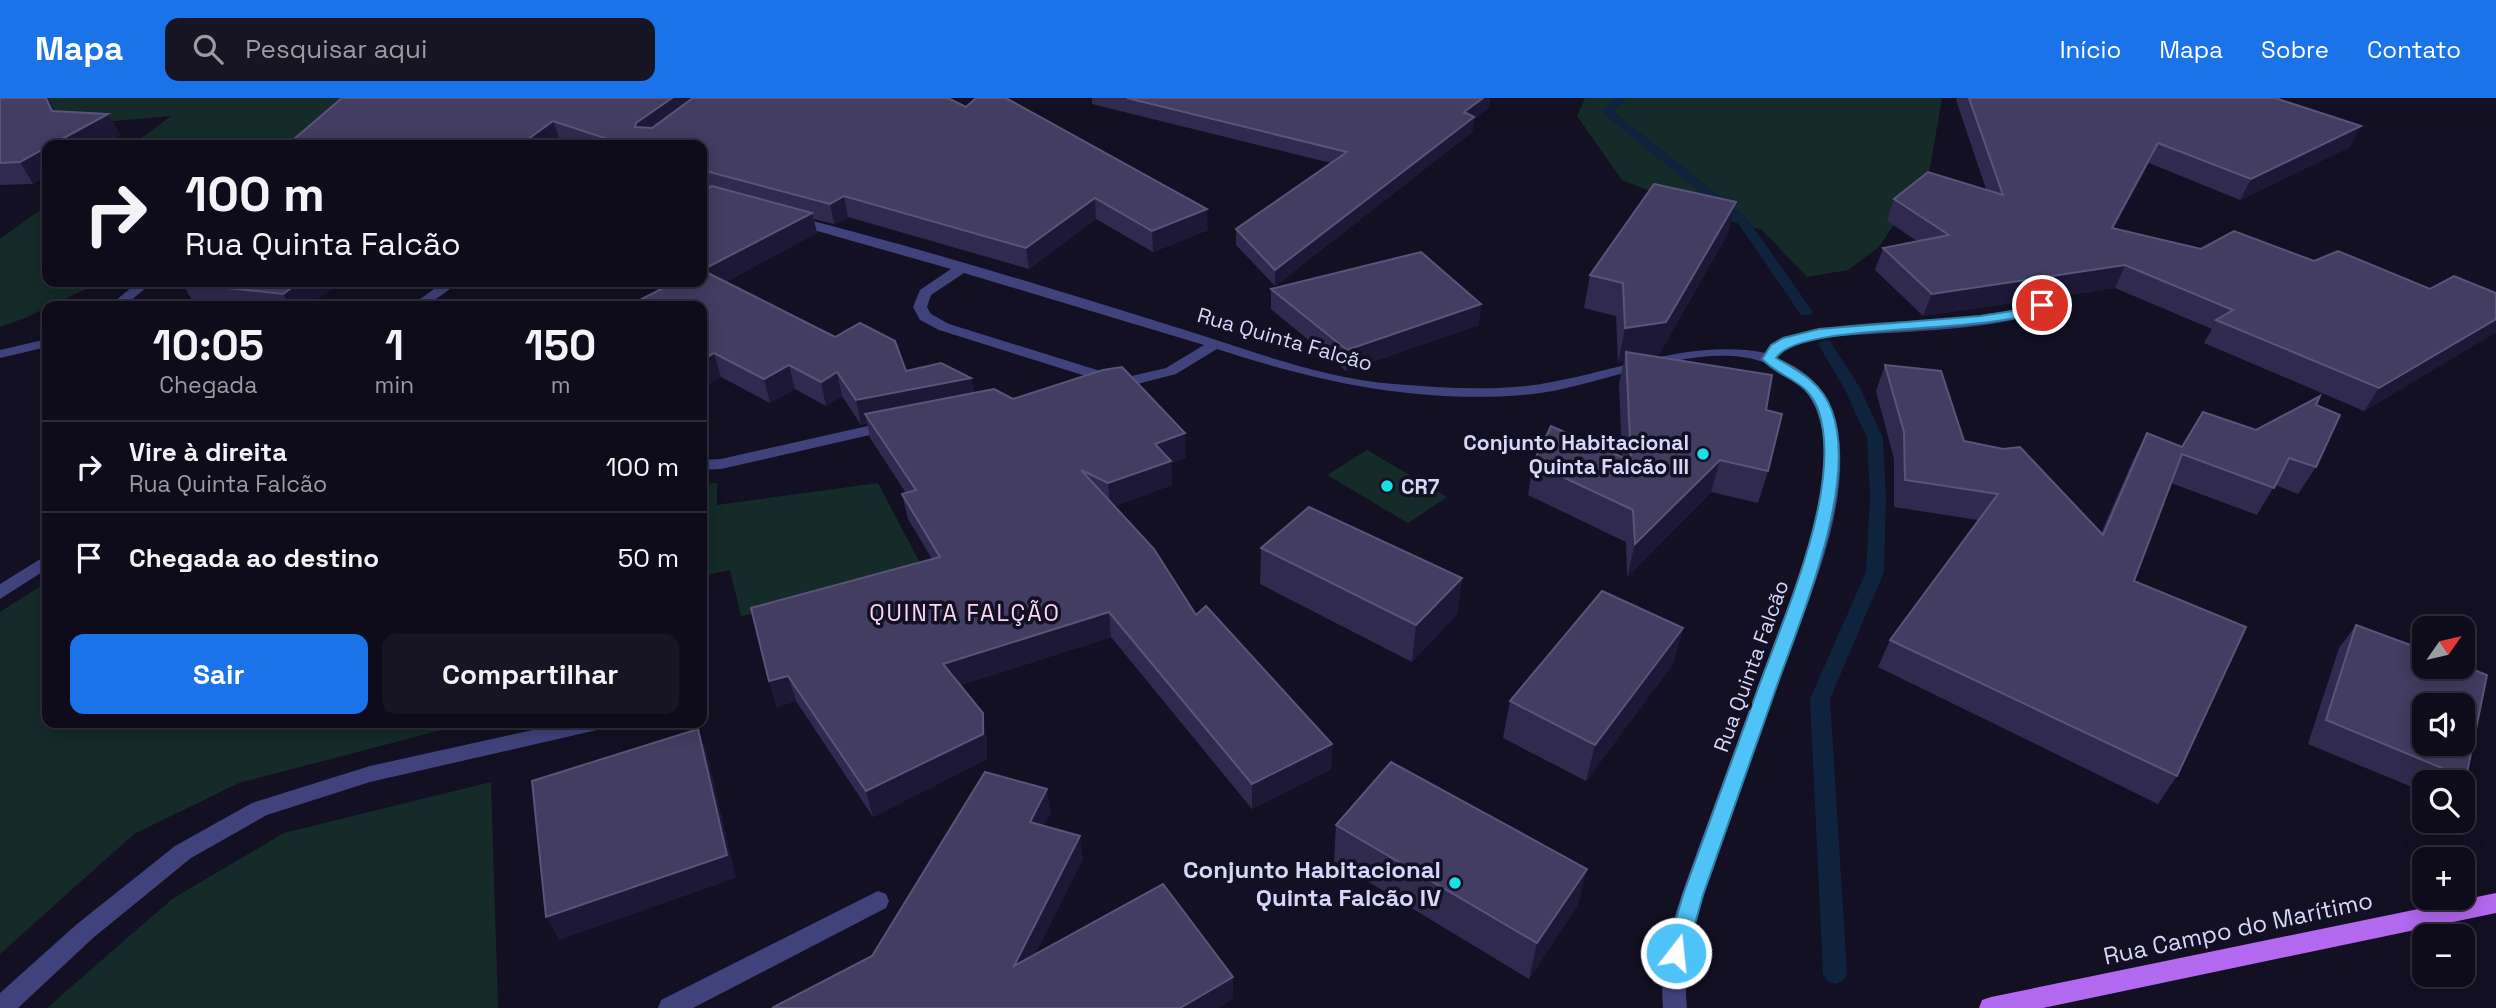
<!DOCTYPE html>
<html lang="pt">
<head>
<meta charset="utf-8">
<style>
	:root { --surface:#0e0c1a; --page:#171523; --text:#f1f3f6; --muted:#9b9ba2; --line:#2e2c39; --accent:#1a73e8 }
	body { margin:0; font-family:"Space Grotesk",sans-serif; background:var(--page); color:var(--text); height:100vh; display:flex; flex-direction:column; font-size:26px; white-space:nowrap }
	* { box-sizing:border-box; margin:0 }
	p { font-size:23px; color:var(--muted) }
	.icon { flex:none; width:38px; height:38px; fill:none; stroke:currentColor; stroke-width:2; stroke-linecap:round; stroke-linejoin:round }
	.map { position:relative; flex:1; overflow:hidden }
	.details { position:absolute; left:42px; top:203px; width:665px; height:427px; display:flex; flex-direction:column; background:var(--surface); border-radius:14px; box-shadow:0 4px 18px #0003,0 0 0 2px var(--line) }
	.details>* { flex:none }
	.top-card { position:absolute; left:42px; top:42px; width:665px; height:147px; border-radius:14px; box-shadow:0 4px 18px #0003,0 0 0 2px var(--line); background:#0e0c1a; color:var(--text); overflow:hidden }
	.needle { width:46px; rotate:56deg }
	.buttons { position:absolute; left:2412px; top:518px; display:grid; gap:14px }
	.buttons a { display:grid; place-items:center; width:63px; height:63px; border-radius:14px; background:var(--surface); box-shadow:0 4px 18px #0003,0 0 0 2px var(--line); font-size:35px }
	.pin { position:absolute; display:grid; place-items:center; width:60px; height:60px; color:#fff; margin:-30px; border:4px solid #fff; border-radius:50%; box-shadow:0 2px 7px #0007 }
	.me { position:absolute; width:77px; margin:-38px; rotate:16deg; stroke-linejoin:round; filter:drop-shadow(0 0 5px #0008) }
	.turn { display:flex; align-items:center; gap:24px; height:147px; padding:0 28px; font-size:32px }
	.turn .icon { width:91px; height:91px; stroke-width:2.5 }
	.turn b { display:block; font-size:49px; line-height:60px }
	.eta { display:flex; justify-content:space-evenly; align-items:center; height:119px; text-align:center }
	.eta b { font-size:42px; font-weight:600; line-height:49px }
	.primary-button { display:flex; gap:14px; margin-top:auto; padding:14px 28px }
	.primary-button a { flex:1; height:80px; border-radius:14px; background:var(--accent); color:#fff; font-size:28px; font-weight:600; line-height:80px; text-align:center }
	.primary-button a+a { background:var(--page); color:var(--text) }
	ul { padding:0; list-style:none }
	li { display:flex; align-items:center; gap:21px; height:91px; padding:0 28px; border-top:2px solid var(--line) }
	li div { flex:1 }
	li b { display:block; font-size:26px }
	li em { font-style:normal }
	header { display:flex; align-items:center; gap:42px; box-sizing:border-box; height:98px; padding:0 35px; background:var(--accent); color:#fff }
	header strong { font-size:33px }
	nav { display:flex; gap:38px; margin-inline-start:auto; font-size:24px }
	.search { width:490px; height:63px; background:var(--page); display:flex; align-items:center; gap:18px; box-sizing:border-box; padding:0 24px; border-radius:14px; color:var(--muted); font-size:26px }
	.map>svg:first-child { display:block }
	.green { fill:#142b29 }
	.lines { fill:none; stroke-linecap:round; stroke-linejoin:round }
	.stream { fill:#0f233c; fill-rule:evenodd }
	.minor { fill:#40427c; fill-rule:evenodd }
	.major { fill:#b268ef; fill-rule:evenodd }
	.wall { fill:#302b4e }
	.shaded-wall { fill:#1c1835 }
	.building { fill:#423d61; stroke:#595579; stroke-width:2; fill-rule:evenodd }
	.route { fill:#4fc3f7; stroke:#337fa1; stroke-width:2 }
	.poi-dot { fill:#18e0e5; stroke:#121022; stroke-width:2.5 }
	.labels { text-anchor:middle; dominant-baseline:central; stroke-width:7; stroke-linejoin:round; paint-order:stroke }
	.street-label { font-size:21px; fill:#d7d6fb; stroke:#121022 }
	.poi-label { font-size:21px; font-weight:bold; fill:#d7d6fb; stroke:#121022; text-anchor:end }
	.neighbourhood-label { font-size:23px; letter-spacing:2px; fill:#fbd7f1; stroke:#121022 }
	.near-poi-label { font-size:24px; font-weight:bold; fill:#d7d6fb; stroke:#121022; text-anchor:end }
	.near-street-label { font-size:24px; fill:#d7d6fb; stroke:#121022 }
</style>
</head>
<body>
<header>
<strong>Mapa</strong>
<div class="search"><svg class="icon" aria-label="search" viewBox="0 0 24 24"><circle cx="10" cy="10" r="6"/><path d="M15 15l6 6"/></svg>Pesquisar aqui</div>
<nav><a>Início</a><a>Mapa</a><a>Sobre</a><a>Contato</a></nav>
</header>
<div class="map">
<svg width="2496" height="910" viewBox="0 0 2496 910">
	<rect width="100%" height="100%" fill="#121022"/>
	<g class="green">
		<path d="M32,0H497L303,47H132L171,18L0,33V15Z"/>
		<path d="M1585,0H1942L1929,75L1879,149L1848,172L1807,179L1762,132L1709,117L1622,82L1577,18Z"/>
		<path d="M47,107V184H101L25,220L0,229V141Z"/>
		<path d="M1367,352L1447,399L1408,425L1327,377Z"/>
		<path d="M717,385V407L878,385L928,480L741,518L730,472L702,478V386Z"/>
		<path d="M47,484V625H468L239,685L134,736L0,856V514Z"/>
		<path d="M491,684L498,910H47L172,801L284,735Z"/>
	</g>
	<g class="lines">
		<g class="stream">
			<path d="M1615,0H1626L1614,14L1746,119L1813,214L1811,217H1801L1738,125L1604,16L1602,14Z"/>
			<path d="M1825,242L1830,243L1860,290L1883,340L1886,399L1884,474L1830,601L1847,876L1843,883L1835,886L1827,883L1823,876L1810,601L1866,474L1870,399L1867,340L1844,290L1818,246Z"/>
		</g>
		<g class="minor">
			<path d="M793,118C920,150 1044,188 1169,227C1242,249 1317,280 1394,286C1445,290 1502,294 1552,284C1624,271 1692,241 1766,255C1792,219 1928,225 1974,220C1998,217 2019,209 2042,203L2049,207C2019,236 1859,233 1811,241L1790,248L1777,260C1808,272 1830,294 1837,328C1853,406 1808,502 1782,574C1761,635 1740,695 1719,755C1701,805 1681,856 1687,910H1663C1658,855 1680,802 1698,751C1722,686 1746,621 1770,556C1793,491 1828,419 1824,349C1822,308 1803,277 1763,264C1696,241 1601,289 1533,296C1424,307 1320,285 1217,251L1176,276L1114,292L1109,290L1108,285L939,232L920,222L913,209L920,192L951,171L789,125V119ZM964,175L1204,247L1166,270L1123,280L949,226L931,216L927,209L931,197Z"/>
			<path d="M138,184H153L124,208H109Z"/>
			<path d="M444,184H460L426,208H410Z"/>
			<path d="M47,241V249L0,260V252Z"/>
			<path d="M890,323L896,325L898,328L896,331L721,371L702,372V362L721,361Z"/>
			<path d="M47,457V471L0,501V486Z"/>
			<path d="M564,625H607L604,630L597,632L370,684L267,717L191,760L93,840L18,910H0V895L77,826L175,748L252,705L370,668Z"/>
			<path d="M878,793L886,796L889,803L886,810L693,910H658L661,902Z"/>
		</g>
		<path class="major" d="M2496,795V815L2043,910H1979L1982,902L1991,899Z"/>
	</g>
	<g class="wall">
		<path d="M0,0H48L55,13L108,16L120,37L102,47H47L33,86L0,87Z"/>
		<path d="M342,0H948L1208,132L1153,154L1096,121L1029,171L848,119L834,126L814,121L817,135L725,184L906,273L971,280L974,295L1013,301L1186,359L1171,365L1172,387L1114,408L1196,517L1332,646L1331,671L1252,711L1111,539L961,587L987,640V661L873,719L796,603L777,609L769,583L932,461L908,421L902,396L906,395L870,340L867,325L861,327L842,298L826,308L795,291L770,305L721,279L659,192L639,184H702L705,92L702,91V47H574L560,42L553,47H287Z"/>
		<path d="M1092,0H1490L1489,9L1474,21L1472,34L1275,188L1236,147V131L1331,65L1092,6Z"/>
		<path d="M1957,0H2275L2350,49L2240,102L2149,65L2114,130L2201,151L2314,163L2430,191L2496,195V234L2364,313L2204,245L2212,231L2115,190L1923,218L1875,172L1883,150L1917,143L1887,123L1894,101L1986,91L1956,2Z"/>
		<path d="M1728,135L1658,258H1654L1766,312L1768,373L1758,405L1711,394L1627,479L1626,444L1528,397L1533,365L1622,359L1619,285L1624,263L1618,264L1616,218L1584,210L1590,177Z"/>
		<path d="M341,184L307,208H209L195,207L182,185Z"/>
		<path d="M1271,191L1479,227L1346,273L1271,211Z"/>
		<path d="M1885,267L1964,343L2101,435L2133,362L2147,335L2182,349L2256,332L2316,307V369L2298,396L2275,387L2257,417L2171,385L2134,483L2177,678L2158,706L1878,569L1890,542L1978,422L1894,409V361L1876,293Z"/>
		<path d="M1261,450L1462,480L1457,516L1412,564L1260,486Z"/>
		<path d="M2356,527L2466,680L2461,684H2424V694L2308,646L2339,550Z"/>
		<path d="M1683,530L1673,566L1586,683L1503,640L1510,603Z"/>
		<path d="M1336,727L1578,807L1529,881L1334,763Z"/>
	</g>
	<g class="shaded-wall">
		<path d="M46,0H48L51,4L64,34L52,13Z"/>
		<path d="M672,0H704L641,45L635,29L636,25Z"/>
		<path d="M1483,0H1490L1489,9L1474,21L1472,34L1275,188V172L1464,14Z"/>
		<path d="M108,16L120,37L102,47H51Z"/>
		<path d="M553,23L560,42L553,47H520Z"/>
		<path d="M2361,28L2350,49L2240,102L2251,81Z"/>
		<path d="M2158,45L2149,65L2103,151L2112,130Z"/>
		<path d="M47,49V78L33,86L20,64Z"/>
		<path d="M844,98L848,119L834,126L830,106Z"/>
		<path d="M1095,100L1096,121L1029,171L1026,150Z"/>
		<path d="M1736,104L1728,135L1658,258L1626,262V254L1624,263L1618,264L1625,230Z"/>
		<path d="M1207,111L1208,132L1153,154L1152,133Z"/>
		<path d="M812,115L817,135L686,204L702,172Z"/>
		<path d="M2125,167L2115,190L1923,218L1932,196Z"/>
		<path d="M300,184H341L307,208H289L283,196Z"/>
		<path d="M1481,206L1479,227L1346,273L1347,252Z"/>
		<path d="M2496,221V234L2364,313L2379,290Z"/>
		<path d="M714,255L721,279L702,291V262Z"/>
		<path d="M789,267L795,291L770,305L764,281Z"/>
		<path d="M837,274L842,298L826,308L821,284Z"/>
		<path d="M971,280L975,304L865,316L867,325L861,327L856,302Z"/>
		<path d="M1185,335L1186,359L1171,365L1172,387L1110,410L1108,385L1155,346Z"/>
		<path d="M1720,362L1711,394L1627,479L1635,446Z"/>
		<path d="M1462,480L1457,516L1412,564L1416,527Z"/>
		<path d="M1109,514L1111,539L949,591L943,566Z"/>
		<path d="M1683,530L1673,566L1586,683L1595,647Z"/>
		<path d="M788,578L796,603L777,609L769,583Z"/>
		<path d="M983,615L987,640V661L873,719L866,693Z"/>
		<path d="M698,631L707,655L736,780L559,842L546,819Z"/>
		<path d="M1332,646L1331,671L1252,711V686Z"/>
		<path d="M1047,691L1051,715L1033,747L1030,724Z"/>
		<path d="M1080,738L1083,761L1018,891L1014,868Z"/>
		<path d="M1587,771L1578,807L1529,881L1537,845Z"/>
		<path d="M1233,879V901L1219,910H1180Z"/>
	</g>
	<g class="building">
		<path d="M3,0H46L52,13L108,16L51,47H47V49L20,64L0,65V1Z"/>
		<path d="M342,0H672L636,25L635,29L652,30L693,0H948L966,9L976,0H1006L1207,111L1152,133L1095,100L1026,150L844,98L830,106L702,72V47H626L553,23L520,47H287Z"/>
		<path d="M1127,0H1483L1464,14L1474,19L1275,172L1236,131L1347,54Z"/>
		<path d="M1969,0H2275L2361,28L2251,81L2158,45L2112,130L2201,151L2234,133L2314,163L2338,153L2430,191L2454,178L2496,195V221L2379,290L2216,222L2233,212L2125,167L1932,196L1883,150L1949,137L1894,101L1928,74L2003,97Z"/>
		<path d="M1654,86L1736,104L1666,224L1625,230L1623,185L1590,177Z"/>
		<path d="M712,88L812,115L702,172V93Z"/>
		<path d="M1421,154L1481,206L1347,252L1271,191Z"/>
		<path d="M702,172L835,239L860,225L895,243L906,273L941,265L971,280L856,302L837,274L821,284L789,267L764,281L714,255L702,262V208H628L675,184H702Z"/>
		<path d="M184,184H300L283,196L182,185Z"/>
		<path d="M1626,254L1772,277L1766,312L1782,316L1768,373L1720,362L1635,446L1633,412L1533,365L1551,328L1631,363Z"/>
		<path d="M1885,267L1941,273L1964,343L2003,351L2020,349L2103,437L2147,335L2182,349L2203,314L2256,332L2320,298L2316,307L2340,317L2316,369L2289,360L2274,390L2182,356L2134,483L2246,529L2177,678L1890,542L1998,396L1905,382L1904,334Z"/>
		<path d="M1122,269L1185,335L1155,346L1171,363L1108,385L1081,372L1154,451L1196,517L1206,508L1332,646L1252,686L1109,514L943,566L983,615V636L866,693L788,578L769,583L751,510L940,459L902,396L916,392L865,316L994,291L1013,301L1103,272Z"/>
		<path d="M1309,409L1462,480L1416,527L1261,450Z"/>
		<path d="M1602,493L1683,530L1595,647L1510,603Z"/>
		<path d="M2356,527L2424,552V569H2462V567L2487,577L2466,680L2326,622ZM2424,607H2462V646H2424Z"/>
		<path d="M698,631L727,757L546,819L532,683Z"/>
		<path d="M1391,664L1587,771L1537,845L1336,727Z"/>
		<path d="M985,674L1047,691L1030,724L1080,738L1014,868L1163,786L1233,879L1180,910H772L872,858Z"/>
	</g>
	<path class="route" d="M2042,203L2048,207L2046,210C1992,239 1800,222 1776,260C1801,274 1822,285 1832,313C1859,387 1799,524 1774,596C1750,663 1727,730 1703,797L1687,855L1684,861L1676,864L1669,861L1666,855L1683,797C1707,730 1731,663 1756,596C1782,523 1843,390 1819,314C1808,281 1782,282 1762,261L1771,247L1783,240L1819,231L1980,218L2025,211Z"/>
	<g class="poi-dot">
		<circle cx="1703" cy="356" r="7"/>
		<circle cx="1387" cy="388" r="7"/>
		<circle cx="1455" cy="785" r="7"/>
	</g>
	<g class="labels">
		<g class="street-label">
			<text transform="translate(1285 241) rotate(16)">Rua Quinta Falcão</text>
			<text transform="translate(1751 568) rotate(-70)">Rua Quinta Falcão</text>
		</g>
		<g class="poi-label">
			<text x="1689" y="344">Conjunto Habitacional<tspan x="1689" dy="24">Quinta Falcão III</tspan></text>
			<text x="1401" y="388" text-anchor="start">CR7</text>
		</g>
		<g class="neighbourhood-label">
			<text x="965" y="515">QUINTA FALÇÃO</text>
		</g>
		<g class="near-poi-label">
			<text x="1441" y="771">Conjunto Habitacional<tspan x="1441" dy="28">Quinta Falcão IV</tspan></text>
		</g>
		<g class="near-street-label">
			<text transform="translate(2238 830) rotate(-12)">Rua Campo do Marítimo</text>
		</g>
	</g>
</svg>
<div class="buttons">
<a><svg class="needle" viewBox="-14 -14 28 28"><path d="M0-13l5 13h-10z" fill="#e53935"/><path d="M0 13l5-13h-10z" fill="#9b9ba2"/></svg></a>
<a><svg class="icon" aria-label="sound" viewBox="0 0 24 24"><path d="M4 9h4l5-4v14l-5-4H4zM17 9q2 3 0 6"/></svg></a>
<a><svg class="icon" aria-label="search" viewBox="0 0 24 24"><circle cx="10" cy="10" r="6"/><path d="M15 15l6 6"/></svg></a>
<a>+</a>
<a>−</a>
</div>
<div class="pin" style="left:2042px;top:207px;background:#d93025"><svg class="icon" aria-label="arrive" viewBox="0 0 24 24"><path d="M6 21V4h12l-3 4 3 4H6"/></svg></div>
<svg class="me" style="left:1676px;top:855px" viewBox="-20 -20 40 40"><circle r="17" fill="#4fc3f7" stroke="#fff" stroke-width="3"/><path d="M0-11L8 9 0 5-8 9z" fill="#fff"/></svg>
<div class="top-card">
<div class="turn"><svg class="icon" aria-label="right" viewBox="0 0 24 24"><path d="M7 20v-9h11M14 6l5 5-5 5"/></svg><div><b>100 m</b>Rua Quinta Falcão</div></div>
</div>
<section class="details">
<div class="eta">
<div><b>10:05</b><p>Chegada</p></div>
<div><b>1</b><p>min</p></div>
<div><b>150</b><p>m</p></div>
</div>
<ul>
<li><svg class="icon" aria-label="right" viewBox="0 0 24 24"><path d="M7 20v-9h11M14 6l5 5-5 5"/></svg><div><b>Vire à direita</b><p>Rua Quinta Falcão</p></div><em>100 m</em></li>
<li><svg class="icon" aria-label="arrive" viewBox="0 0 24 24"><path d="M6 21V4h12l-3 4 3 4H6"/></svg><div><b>Chegada ao destino</b></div><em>50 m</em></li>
</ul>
<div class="primary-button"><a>Sair</a><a>Compartilhar</a></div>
</section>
</div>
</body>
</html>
